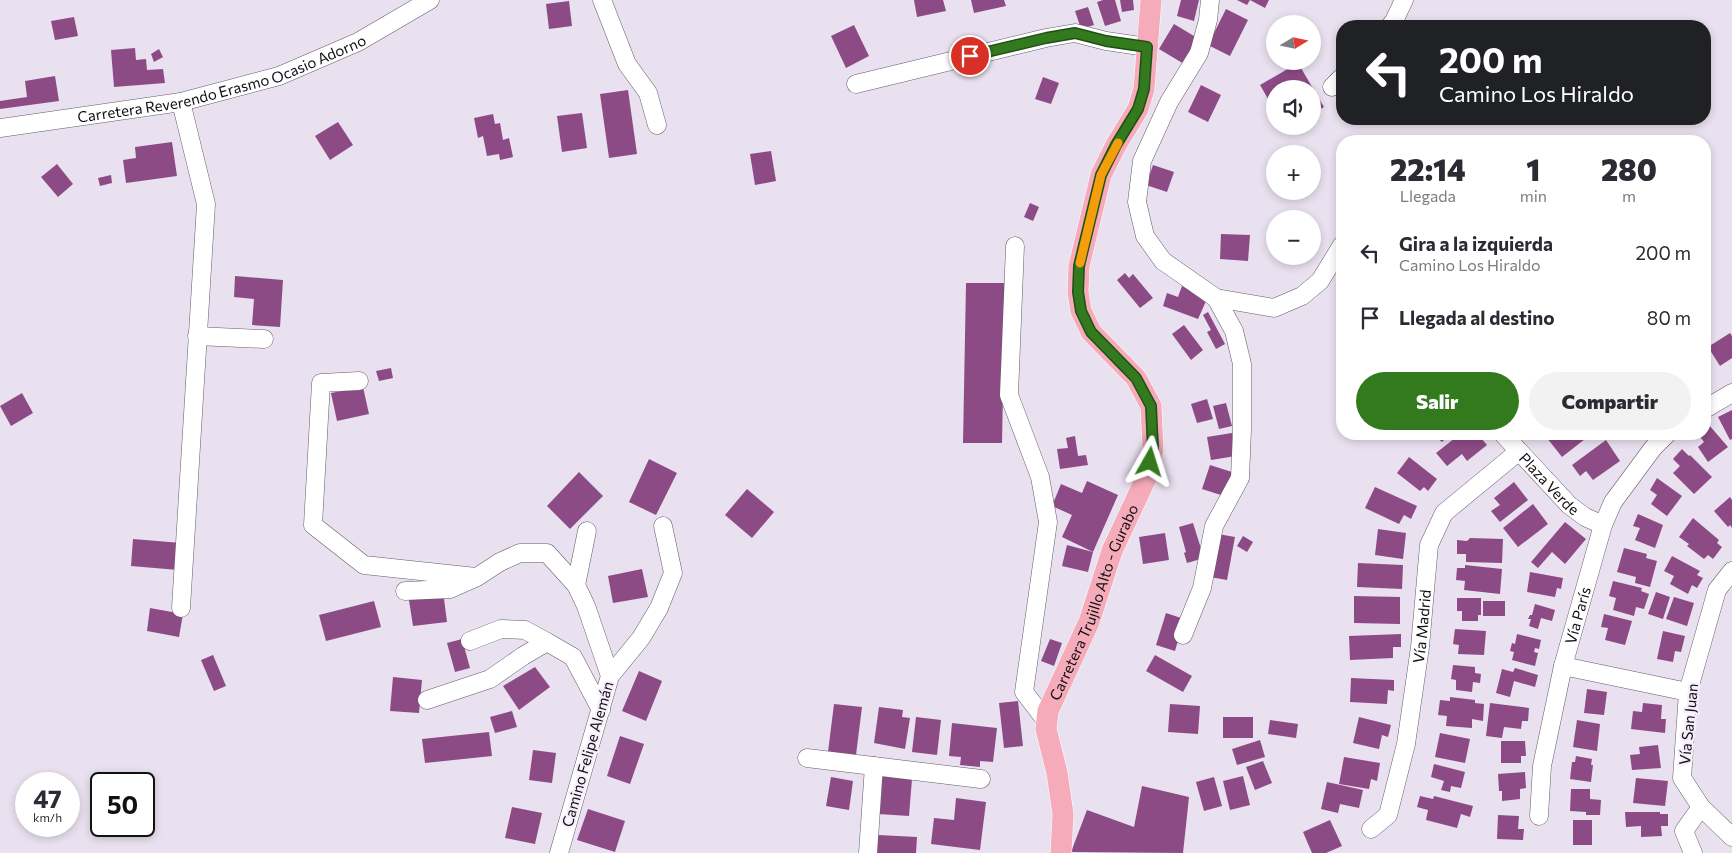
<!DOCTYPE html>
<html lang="es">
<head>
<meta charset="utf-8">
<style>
	:root { --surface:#fff; --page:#f2f2f3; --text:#2b2b33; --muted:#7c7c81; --accent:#337a1e }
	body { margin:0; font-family:Commissioner,sans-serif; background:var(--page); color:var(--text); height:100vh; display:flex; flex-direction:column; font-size:19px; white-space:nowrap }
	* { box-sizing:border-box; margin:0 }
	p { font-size:16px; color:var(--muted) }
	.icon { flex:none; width:28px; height:28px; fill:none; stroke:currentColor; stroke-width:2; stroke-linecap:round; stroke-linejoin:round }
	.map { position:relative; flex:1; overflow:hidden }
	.panel { position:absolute; left:1336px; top:135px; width:375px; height:305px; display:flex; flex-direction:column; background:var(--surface); border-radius:20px; box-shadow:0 2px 8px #0003 }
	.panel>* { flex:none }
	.guide { position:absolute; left:1336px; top:20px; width:375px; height:105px; border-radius:20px; box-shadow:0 2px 8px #0003; background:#202124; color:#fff; overflow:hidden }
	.needle { width:32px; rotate:80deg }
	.tools { position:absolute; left:1266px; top:15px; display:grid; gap:10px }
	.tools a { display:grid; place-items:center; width:55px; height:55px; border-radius:50%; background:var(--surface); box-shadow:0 2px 8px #0003; font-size:25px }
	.speed { position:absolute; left:15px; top:772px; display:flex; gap:10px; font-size:25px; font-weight:700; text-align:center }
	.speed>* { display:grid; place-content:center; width:65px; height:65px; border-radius:50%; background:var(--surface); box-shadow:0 2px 8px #0003; line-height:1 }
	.speed small { font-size:12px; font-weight:400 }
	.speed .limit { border:2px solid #111; border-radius:8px; background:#fff; color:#111 }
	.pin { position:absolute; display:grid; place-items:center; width:42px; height:42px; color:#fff; margin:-21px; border:2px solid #fff; border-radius:50%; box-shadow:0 1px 5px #0007 }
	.me { position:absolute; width:55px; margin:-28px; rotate:6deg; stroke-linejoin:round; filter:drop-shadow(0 0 4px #0008) }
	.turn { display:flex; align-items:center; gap:18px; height:105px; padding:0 20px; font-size:22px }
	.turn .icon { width:65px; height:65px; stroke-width:2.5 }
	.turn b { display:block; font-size:35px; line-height:42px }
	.eta { display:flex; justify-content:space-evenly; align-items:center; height:85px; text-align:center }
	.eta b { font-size:30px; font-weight:800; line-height:35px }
	.button { display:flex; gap:10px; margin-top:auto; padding:10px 20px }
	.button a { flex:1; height:58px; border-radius:30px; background:var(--accent); color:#fff; font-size:20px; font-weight:800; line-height:58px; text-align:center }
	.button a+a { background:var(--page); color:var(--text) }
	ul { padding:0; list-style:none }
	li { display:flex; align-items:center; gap:15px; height:65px; padding:0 20px }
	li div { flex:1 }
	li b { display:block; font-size:19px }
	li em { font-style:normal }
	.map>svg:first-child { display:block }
	.building { fill:#8d4b85 }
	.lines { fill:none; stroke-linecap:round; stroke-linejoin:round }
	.minor-casing { stroke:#645c68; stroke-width:19 }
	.major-casing { stroke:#fff; stroke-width:22 }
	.minor { stroke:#fff; stroke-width:18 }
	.major { stroke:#f5abb9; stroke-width:21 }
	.route-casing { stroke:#214f14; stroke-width:12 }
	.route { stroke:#337a1e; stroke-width:9 }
	.slow { stroke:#f59e0b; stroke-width:9 }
	.labels { text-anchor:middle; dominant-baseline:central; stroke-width:4.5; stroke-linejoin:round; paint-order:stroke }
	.street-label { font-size:15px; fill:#110e12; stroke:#f7eefc }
</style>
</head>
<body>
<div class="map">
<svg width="1732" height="853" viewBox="0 0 1732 853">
	<rect width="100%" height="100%" fill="#e9e1ef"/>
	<g class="building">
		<path d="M914,0H943L946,11L917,17Z"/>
		<path d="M971,0H1004L1006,6L974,13Z"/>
		<path d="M1103,0H1115L1121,21L1105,26L1097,2Z"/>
		<path d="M1120,0H1133L1134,10L1122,12Z"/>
		<path d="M1181,0H1199L1194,21L1177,16Z"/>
		<path d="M1237,0H1269L1265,8L1250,0L1247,5Z"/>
		<path d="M569,1L572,26L549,29L546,4Z"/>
		<path d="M1088,7L1094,25L1081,29L1075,11Z"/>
		<path d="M1226,9L1248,20L1230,56L1208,45Z"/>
		<path d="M74,17L78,36L55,40L51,21Z"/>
		<path d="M1174,24L1199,39L1184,64L1159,49Z"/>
		<path d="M854,25L869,56L846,68L831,36Z"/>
		<path d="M135,48L136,60L146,59L147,70L163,69L165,83L114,87L111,50Z"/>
		<path d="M159,49L163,57L154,62L151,54Z"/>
		<path d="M1298,63L1324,107L1312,114V89H1275V111L1260,85Z"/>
		<path d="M55,76L59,101L0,109V101L27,97L25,81Z"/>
		<path d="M1043,77L1059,83L1051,104L1035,99Z"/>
		<path d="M1201,85L1221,95L1208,122L1188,112Z"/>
		<path d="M628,90L637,154L609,158L600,94Z"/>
		<path d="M582,113L587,148L562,152L557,116Z"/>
		<path d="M493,114L495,124L500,123L503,140L509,138L513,157L500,160L499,154L487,156L483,136L478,138L474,118Z"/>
		<path d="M338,122L353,145L330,160L315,136Z"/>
		<path d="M172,142L177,176L126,183L123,160L136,158L135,147Z"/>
		<path d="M771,151L776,181L755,185L750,154Z"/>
		<path d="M57,164L73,184L58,197L41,177Z"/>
		<path d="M1153,165L1174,172L1167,192L1146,185Z"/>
		<path d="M111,175L112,183L100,186L98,178Z"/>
		<path d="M1030,203L1039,207L1033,221L1024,217Z"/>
		<path d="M1221,234L1250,235L1248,261L1220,259Z"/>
		<path d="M1125,273L1129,278L1133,274L1153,298L1140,308L1117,280Z"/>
		<path d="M235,276L283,280L280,327L252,325L254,299L234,297Z"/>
		<path d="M966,283H1005L1002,443H963Z"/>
		<path d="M1182,286L1207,299L1198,319L1163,306L1167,293L1178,297Z"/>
		<path d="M1208,312L1225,344L1216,349L1207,332L1211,330L1203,315Z"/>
		<path d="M1184,325L1203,350L1191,360L1172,334Z"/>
		<path d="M1730,333L1732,336V358L1720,366L1708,347Z"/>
		<path d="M391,368L393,378L379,381L376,371Z"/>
		<path d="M363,387L369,414L337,421L331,393Z"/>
		<path d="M22,393L33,413L11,426L0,406Z"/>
		<path d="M1207,399L1213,419L1197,423L1191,404Z"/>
		<path d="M1226,403L1232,426L1219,429L1213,406Z"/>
		<path d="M1732,410V439L1730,440L1718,417Z"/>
		<path d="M1709,425L1728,447L1708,462L1698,447L1704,442L1698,434H1705V428Z"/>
		<path d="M1232,433L1236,456L1211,460L1207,437Z"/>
		<path d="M1433,434H1450L1442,442Z"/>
		<path d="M1460,434H1484L1485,435L1481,438L1487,445L1467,461L1462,454L1447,466L1436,453Z"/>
		<path d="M1552,434H1581L1585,439L1562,457L1547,438Z"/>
		<path d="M1075,436L1078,456L1086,455L1088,465L1060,469L1057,449L1068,448L1066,438Z"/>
		<path d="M1606,440L1620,461L1593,480L1586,471L1580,476L1572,465Z"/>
		<path d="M1682,449L1689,456L1690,455L1712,477L1694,494L1673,473L1680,466L1673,459Z"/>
		<path d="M1409,457L1437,479L1428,491L1424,487L1420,491L1397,473Z"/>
		<path d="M649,459L677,473L656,515L629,502Z"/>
		<path d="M1210,465L1232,472L1224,496L1202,489Z"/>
		<path d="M579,472L603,496L570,529L547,506Z"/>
		<path d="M1657,478L1682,496L1667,516L1651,504L1657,495L1650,490Z"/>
		<path d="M1087,481L1118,495L1093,552L1062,537L1072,515L1052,506L1061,484L1082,493Z"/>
		<path d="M1514,482L1528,500L1500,522L1491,511L1500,505L1494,498Z"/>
		<path d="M1375,487L1417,506L1411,519L1404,515L1399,524L1365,508Z"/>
		<path d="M747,489L774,512L752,538L725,515Z"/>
		<path d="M1730,497L1732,500V528L1730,525L1728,527L1714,511Z"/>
		<path d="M1533,504L1548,524L1518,547L1503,528Z"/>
		<path d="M1638,514L1663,525L1655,548L1635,540L1640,528L1633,526Z"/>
		<path d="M1693,518L1719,540L1717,543L1722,547L1713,559L1708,555L1704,559L1687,546L1689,544L1679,537Z"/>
		<path d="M1565,522L1586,539L1565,564L1552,552L1538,568L1531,562Z"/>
		<path d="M1193,523L1204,558L1187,563L1184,553L1186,552L1179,527Z"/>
		<path d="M1378,529L1406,533L1403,559L1375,555Z"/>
		<path d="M1165,533L1169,560L1143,564L1139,537Z"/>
		<path d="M1218,534L1235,537L1227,580L1210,577Z"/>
		<path d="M1243,536L1253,542L1247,552L1237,546Z"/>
		<path d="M1470,538L1503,539L1502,563L1466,562V554H1457V540L1467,541Z"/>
		<path d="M133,539L181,543L178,570L131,566Z"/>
		<path d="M1067,545L1093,552L1088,572L1062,566Z"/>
		<path d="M1624,548L1647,554L1646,558L1657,561L1650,587L1635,583L1636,577L1617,572Z"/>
		<path d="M1672,556L1700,571L1697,575L1703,578L1697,588L1692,585L1688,594L1670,584L1674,576L1664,571Z"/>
		<path d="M1358,563L1403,565L1402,589L1357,587Z"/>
		<path d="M1465,565L1502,569L1500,594L1464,590L1465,581L1456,580L1457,568H1465Z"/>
		<path d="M642,569L648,597L613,603L608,576Z"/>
		<path d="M1530,572L1563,578L1561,589L1557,588L1555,597L1527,592Z"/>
		<path d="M1613,581L1642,588L1641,591L1649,594L1644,609L1636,607L1634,616L1613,610L1616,598L1609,596Z"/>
		<path d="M443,591L447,622L413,626L408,594Z"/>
		<path d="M1656,592L1670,597L1663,619L1648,614Z"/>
		<path d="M1354,596L1400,597V624L1354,623Z"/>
		<path d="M1674,597L1694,603L1687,626L1666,619Z"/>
		<path d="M1457,598H1481V615H1478V621H1462V611H1457Z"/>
		<path d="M374,601L381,627L326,641L319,615Z"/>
		<rect x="1483" y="601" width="22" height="15"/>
		<path d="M1535,604L1555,610L1552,621L1541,618L1538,629L1529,626L1531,619H1528L1530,615H1532Z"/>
		<path d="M150,608L183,614L179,637L147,631Z"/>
		<path d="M1166,613L1184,619L1175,651L1156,645Z"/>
		<path d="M1604,614L1632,621L1625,645L1605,640L1608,628L1601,627Z"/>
		<path d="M1455,629L1486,631L1484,655L1458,654L1459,645L1453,644Z"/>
		<path d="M1663,631L1685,636L1681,652L1675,651L1673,662L1657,659Z"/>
		<path d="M1401,634V647H1393V658L1350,660L1349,636Z"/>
		<path d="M1517,634L1541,640L1539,649L1535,648L1534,652L1538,653L1535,666L1512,660L1514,652L1510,651L1512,643L1515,644Z"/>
		<path d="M462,639L470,668L455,672L447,643Z"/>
		<path d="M1050,639L1062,643L1054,666L1041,661Z"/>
		<path d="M213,655L226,686L214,691L201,660Z"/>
		<path d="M1155,655L1192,676L1183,692L1146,671Z"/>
		<path d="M1453,665L1475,667V673L1481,674L1480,683L1473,682L1472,692L1456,690V680L1451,679Z"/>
		<path d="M535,667L550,687L519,710L503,686Z"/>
		<path d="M1515,668L1538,675L1535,687L1514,681L1510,697L1496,693L1502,669L1513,672Z"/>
		<path d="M639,671L662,681L646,721L622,711Z"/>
		<path d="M393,677L422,680L419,713L390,711Z"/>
		<path d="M1351,678L1394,680V691L1388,690L1387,704L1350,702Z"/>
		<path d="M1587,689L1607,692L1604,715L1584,713Z"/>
		<path d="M1450,697L1475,700V703L1484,704L1483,721L1472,719V728L1446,726L1447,716L1438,715L1440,700L1450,701Z"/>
		<path d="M1018,701L1023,746L1004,748L999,703Z"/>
		<path d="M1490,703L1529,708L1528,721H1522L1521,729L1504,727L1502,738L1486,736Z"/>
		<path d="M1643,703L1662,705L1661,719H1666L1665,733L1631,729L1633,711L1642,712Z"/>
		<path d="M834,704L862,707L856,755L828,752Z"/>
		<path d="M1170,704L1200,706L1198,734L1168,732Z"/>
		<path d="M879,707L903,710L902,717L910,718L905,749L874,743Z"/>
		<path d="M512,711L517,727L495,733L490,717Z"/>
		<path d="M916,717L941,720L937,755L912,752Z"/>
		<rect x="1223" y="717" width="30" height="21"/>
		<path d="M1359,717L1391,725L1388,737L1382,735L1379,749L1353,743Z"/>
		<path d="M1270,720L1298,724L1296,738L1268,734Z"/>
		<path d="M1577,720L1600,724L1597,751L1573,747Z"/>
		<path d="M952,723L997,728L993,762L980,761V767L960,765L961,757L949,756Z"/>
		<path d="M489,732L492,756L425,763L422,739Z"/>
		<path d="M1440,733L1470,739L1465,763L1435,757Z"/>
		<path d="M620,736L644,744L630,784L607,776Z"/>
		<path d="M1260,740L1265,757L1237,765L1232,749Z"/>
		<path d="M1501,741H1525L1526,756H1521V763H1501Z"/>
		<path d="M1658,745L1661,768L1632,770L1630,755L1640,754L1639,747Z"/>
		<path d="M533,750L556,753L552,783L529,780Z"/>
		<path d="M1576,756L1592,759L1591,765H1593L1591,782L1570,779L1572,762H1575Z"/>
		<path d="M1344,757L1380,763L1377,781L1371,779L1369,789L1339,784Z"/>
		<path d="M1263,761L1272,783L1255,790L1246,767Z"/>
		<path d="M1434,764L1465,772L1461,788L1451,786L1450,792L1441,790L1444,781L1431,777Z"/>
		<path d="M1525,772L1526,788L1520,789V799L1502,801V791H1499L1498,774Z"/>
		<path d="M881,776L912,779L909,816L878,814Z"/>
		<path d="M1243,776L1250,805L1230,810L1223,781Z"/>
		<path d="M831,777L853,781L849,810L826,806Z"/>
		<path d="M1214,777L1222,806L1204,811L1196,782Z"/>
		<path d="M1636,778L1668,781L1665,806L1633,803Z"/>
		<path d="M1327,782L1363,790L1359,808L1340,804L1338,813L1321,809Z"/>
		<path d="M1142,786L1189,797L1183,853L1071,852L1087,810L1134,827Z"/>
		<path d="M1571,789H1590V799L1601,800L1600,815H1586V812L1570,811Z"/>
		<path d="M1420,796L1433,799L1434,796L1473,806L1470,817L1461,814L1457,828L1426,820L1428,810L1417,807Z"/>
		<path d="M956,798L986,802L980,850L931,844L934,818L954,820Z"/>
		<path d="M512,807L542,813L535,844L505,838Z"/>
		<path d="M588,809L625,821L615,852L577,840Z"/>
		<path d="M1625,812H1660V814H1668V826H1661L1662,836L1641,837V826L1626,827Z"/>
		<path d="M1498,815L1519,816L1518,829H1524L1523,840L1497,839Z"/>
		<path d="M1330,820L1342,846L1326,853H1312L1303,832Z"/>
		<rect x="1573" y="820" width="19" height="25"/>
		<path d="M878,835L917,837L916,853H877Z"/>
	</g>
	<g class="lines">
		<g class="minor-casing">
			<g id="minor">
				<path d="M602,0L627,64L648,93L657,125"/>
				<path d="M1210,0L1208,20L1199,53L1169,102L1142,161L1137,202L1145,236L1163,261L1216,298L1274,308L1302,296L1320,281L1342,245"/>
				<path d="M1390,26L1394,21L1404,0"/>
				<path d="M856,84L1046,38L1075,33L1106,41L1147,47"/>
				<path d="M1332,87L1342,77"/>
				<path d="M181,102L206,204L181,608"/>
				<path id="s1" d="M0,128L181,102L279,76L358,42L430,0"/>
				<path d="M1015,246L1009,395L1040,477L1048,522L1024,692L1047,722"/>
				<path d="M197,336L264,339"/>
				<path d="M359,381L321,383L313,525L364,565L476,577"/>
				<path d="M1705,409L1732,393"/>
				<path id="s2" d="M1503,434L1569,505L1585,517L1603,525"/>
				<path d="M1732,571L1717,590L1688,692L1682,778L1701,807L1732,837"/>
				<path d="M576,585L587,531"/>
				<path d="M405,591L450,589L477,577L500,562L520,553H547L576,585L586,606L610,676L559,853"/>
				<path d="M1183,635L1202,588L1214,526L1240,478L1242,430V364L1234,331L1216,298"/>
				<path d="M470,641L501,629L525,630L547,642"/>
				<path d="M1563,666L1688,692"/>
				<path d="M610,676L641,638L659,608L673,573L663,526"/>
				<path d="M427,700L490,679L523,656L547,642L573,657L601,710"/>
				<path d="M807,758L981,779"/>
				<path id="s3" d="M1539,816L1542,766L1563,666L1603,525L1613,502L1653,448L1667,434"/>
				<path id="s4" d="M1371,829L1388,815L1406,744L1420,647L1429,545L1444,513L1518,452"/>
				<path d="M868,853L874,766"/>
				<path d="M1693,853L1684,831L1701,807"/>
			</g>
		</g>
		<g class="major-casing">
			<g id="major">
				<path id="s5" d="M1061,853L1063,814L1057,773L1046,729L1048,711L1089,622L1112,551L1147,476L1153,449L1151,406L1136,378L1091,332L1081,311L1078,292L1079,266L1101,175L1116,145L1138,109L1144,89L1151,0"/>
			</g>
		</g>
		<use href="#minor" class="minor"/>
		<use href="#major" class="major"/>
	</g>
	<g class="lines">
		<g class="route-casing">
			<path id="route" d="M970,56L1046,38L1075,33L1106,41L1147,47L1144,89L1138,109L1116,145L1101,175L1079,266L1078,292L1081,311L1091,332L1136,378L1151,406L1153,449L1150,462"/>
		</g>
		<use href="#route" class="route"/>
		<path class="slow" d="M1080,263L1101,175L1118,143"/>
	</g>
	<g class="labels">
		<g class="street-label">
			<text stroke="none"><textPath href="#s1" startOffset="228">Carretera Reverendo Erasmo Ocasio Adorno</textPath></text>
			<text stroke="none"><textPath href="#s2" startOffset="68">Plaza Verde</textPath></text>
			<text stroke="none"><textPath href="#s5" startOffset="262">Carretera Trujillo Alto - Gurabo</textPath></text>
			<text stroke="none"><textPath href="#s3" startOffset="205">Vía París</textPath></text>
			<text stroke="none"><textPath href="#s4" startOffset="214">Vía Madrid</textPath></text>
			<text transform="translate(1688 724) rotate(-84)">Vía San Juan</text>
			<text transform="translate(587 754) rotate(-74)">Camino Felipe Alemán</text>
		</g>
	</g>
</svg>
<div class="tools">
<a><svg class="needle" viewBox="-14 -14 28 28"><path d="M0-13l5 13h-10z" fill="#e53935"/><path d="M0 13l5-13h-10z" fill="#7c7c81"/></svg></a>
<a><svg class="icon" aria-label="sound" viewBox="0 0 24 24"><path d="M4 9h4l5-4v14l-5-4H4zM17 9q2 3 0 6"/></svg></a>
<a>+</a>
<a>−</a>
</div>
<div class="speed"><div>47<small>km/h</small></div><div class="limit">50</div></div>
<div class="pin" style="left:970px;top:56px;background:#d93025"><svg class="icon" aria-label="arrive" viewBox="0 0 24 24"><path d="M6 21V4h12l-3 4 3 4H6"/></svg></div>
<svg class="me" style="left:1150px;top:462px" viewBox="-20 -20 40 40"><path d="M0-17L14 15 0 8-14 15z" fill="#337a1e" stroke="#fff" stroke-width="4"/></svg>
<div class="guide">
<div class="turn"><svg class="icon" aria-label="left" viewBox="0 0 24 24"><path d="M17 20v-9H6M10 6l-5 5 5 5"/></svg><div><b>200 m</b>Camino Los Hiraldo</div></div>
</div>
<section class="panel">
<div class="eta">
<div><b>22:14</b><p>Llegada</p></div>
<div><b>1</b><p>min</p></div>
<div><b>280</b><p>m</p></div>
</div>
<ul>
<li><svg class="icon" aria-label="left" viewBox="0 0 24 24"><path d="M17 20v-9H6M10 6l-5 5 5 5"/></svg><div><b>Gira a la izquierda</b><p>Camino Los Hiraldo</p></div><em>200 m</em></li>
<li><svg class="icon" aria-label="arrive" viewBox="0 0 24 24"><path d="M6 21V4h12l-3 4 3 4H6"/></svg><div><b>Llegada al destino</b></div><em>80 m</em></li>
</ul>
<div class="button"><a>Salir</a><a>Compartir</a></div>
</section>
</div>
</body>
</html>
